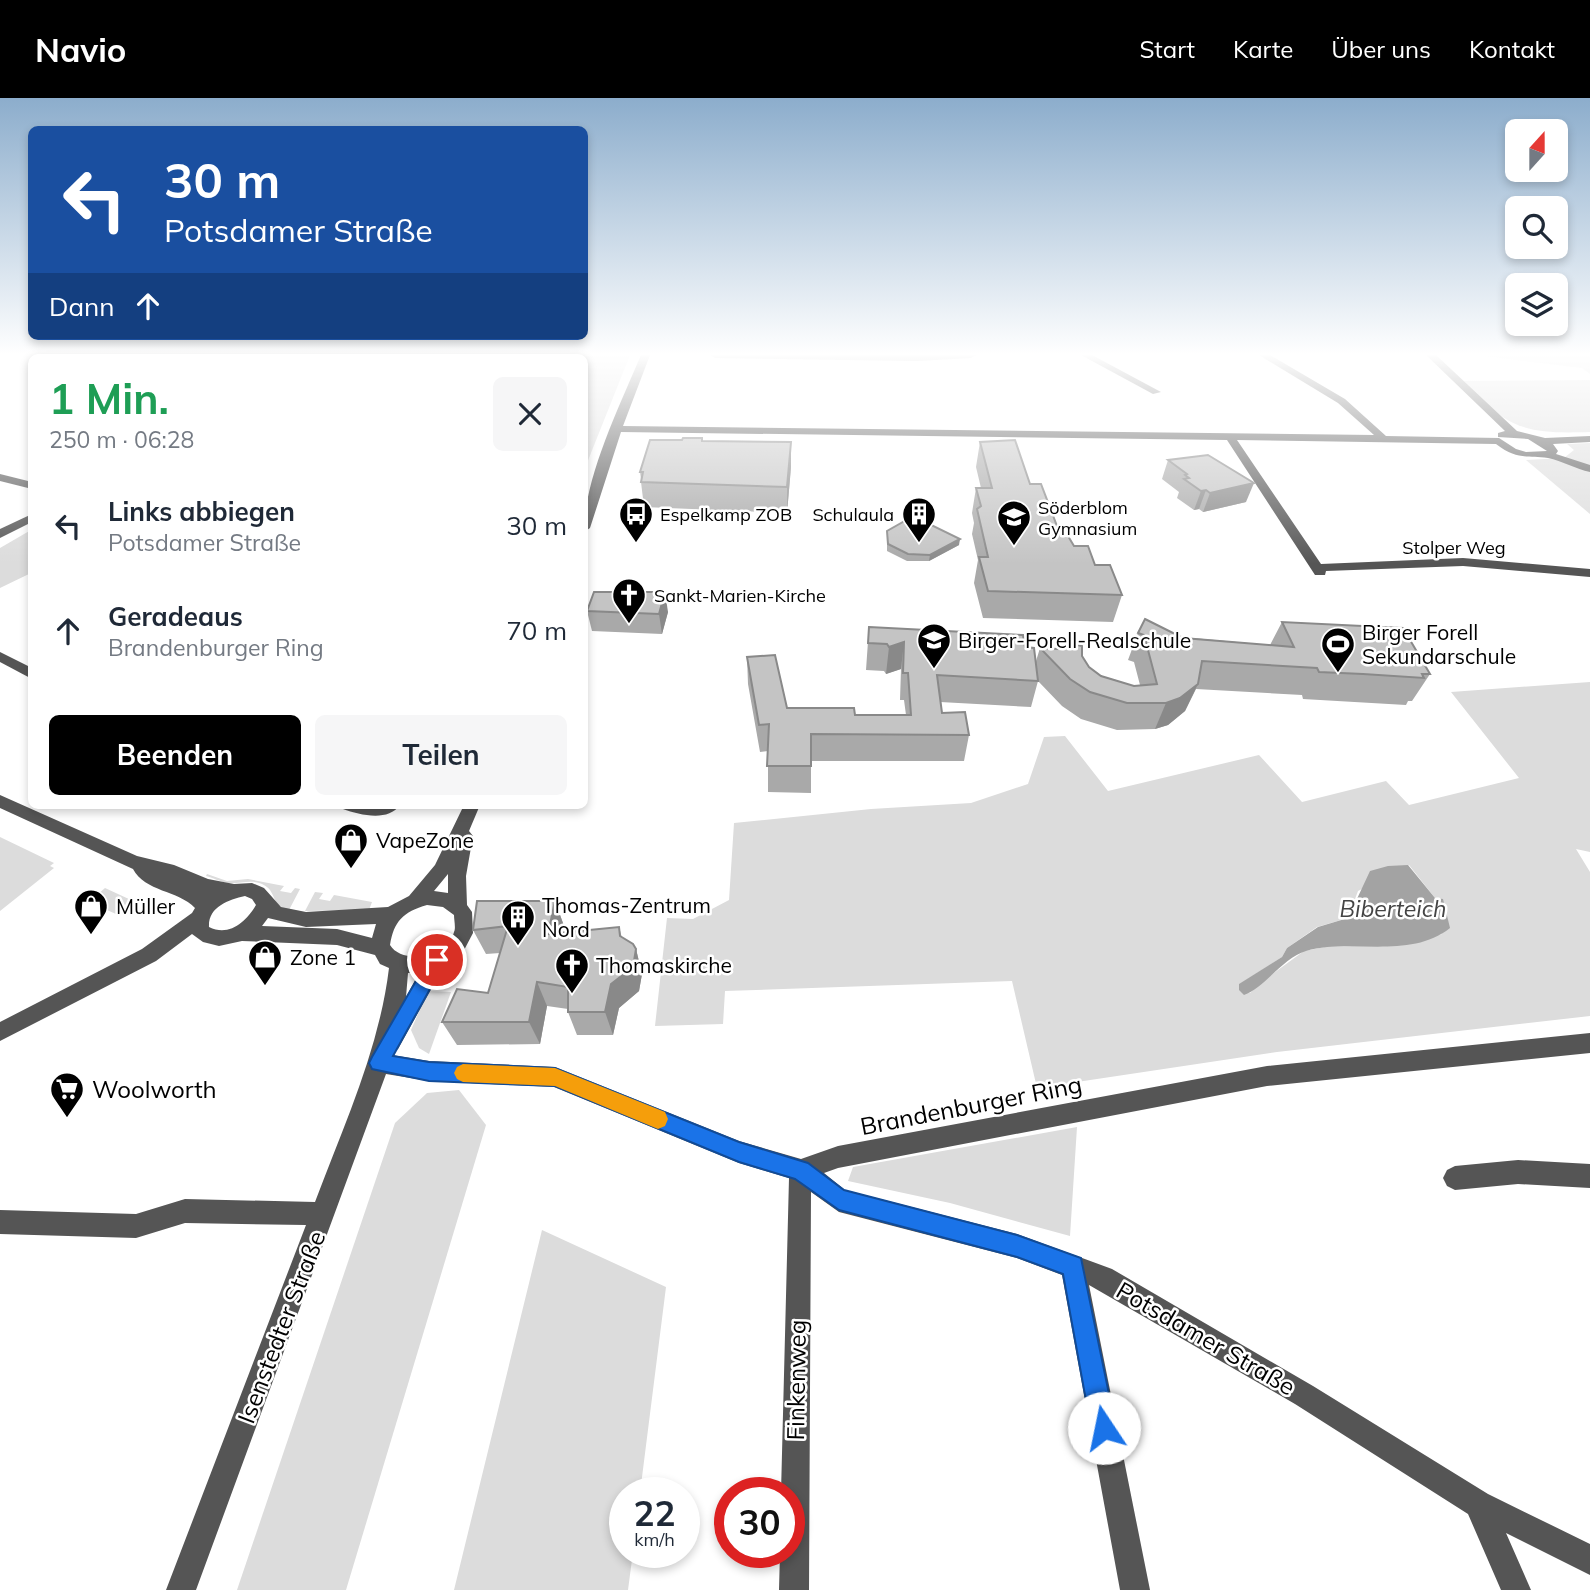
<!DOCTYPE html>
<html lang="de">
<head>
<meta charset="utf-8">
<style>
	:root { --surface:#fff; --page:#f6f6f7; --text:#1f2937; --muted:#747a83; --accent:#000 }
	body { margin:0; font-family:Mulish,sans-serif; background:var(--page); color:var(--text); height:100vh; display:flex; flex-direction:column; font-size:26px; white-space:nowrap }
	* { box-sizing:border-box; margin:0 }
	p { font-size:23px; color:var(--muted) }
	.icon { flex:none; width:38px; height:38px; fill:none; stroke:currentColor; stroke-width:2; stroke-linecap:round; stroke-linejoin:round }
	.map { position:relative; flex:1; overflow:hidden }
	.panel { position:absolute; left:28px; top:256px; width:560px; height:455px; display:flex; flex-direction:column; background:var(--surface); border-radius:10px; box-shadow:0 4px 10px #0003 }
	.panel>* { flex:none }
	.top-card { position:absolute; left:28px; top:28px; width:560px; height:214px; border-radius:10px; box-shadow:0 4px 10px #0003; background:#1a4fa0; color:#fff; overflow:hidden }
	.needle { width:46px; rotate:21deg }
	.controls { position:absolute; left:1505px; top:21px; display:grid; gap:14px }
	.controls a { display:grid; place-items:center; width:63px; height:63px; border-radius:10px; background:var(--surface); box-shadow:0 4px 10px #0003; font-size:35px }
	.speed { position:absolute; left:609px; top:1379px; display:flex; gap:14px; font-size:35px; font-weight:700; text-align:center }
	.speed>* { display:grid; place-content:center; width:91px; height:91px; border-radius:50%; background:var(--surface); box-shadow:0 4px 10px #0003; line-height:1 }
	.speed small { font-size:18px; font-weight:400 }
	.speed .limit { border:10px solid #d22; background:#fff; color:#111 }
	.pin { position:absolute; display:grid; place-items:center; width:60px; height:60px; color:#fff; margin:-30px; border:4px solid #fff; border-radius:50%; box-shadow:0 2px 7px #0007 }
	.me { position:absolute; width:77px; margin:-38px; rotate:349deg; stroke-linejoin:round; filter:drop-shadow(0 0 5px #0008) }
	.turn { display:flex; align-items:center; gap:24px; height:147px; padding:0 21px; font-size:32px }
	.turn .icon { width:91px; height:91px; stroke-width:2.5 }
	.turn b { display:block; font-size:49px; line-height:60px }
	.then { display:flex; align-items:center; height:66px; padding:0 21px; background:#0003; gap:14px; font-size:26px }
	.round { display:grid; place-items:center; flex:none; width:74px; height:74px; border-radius:10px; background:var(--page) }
	.overview { display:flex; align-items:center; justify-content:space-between; height:119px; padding:0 21px }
	h1 { font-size:42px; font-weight:700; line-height:52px; color:#1e9e55 }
	.button { display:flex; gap:14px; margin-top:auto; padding:14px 21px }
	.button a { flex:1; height:80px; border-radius:10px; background:var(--accent); color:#fff; font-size:28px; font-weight:700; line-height:80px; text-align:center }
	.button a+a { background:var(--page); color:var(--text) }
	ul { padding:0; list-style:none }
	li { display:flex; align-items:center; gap:21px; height:105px; padding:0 21px }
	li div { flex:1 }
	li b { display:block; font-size:26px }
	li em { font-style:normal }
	header { display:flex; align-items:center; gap:42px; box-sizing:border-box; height:98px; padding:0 35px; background:var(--accent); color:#fff }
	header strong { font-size:33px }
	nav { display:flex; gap:38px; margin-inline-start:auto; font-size:24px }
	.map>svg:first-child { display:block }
	.green { fill:#dcdcdc; fill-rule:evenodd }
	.water { fill:#a3a3a3 }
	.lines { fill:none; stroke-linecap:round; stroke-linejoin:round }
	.minor { fill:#555; fill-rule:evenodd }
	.wall { fill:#a9a9a9 }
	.shaded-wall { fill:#898989 }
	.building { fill:#c4c4c4; stroke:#898989; stroke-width:2 }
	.route { fill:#1a73e8; stroke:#114b97; stroke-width:2 }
	.slow { fill:#f59e0b }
	.labels { text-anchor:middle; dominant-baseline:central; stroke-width:5; stroke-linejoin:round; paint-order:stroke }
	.far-poi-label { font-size:18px; fill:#000; stroke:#fff; text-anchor:start }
	.far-street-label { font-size:18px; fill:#000; stroke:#fff }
	.poi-label { font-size:21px; fill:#000; stroke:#fff; text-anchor:start }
	.water-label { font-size:23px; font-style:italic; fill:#444; stroke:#fff }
	.near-poi-label { font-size:24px; fill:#000; stroke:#fff; text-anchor:start }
	.near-street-label { font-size:24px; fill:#000; stroke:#fff }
</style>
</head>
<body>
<header>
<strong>Navio</strong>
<nav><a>Start</a><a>Karte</a><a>Über uns</a><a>Kontakt</a></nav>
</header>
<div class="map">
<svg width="1590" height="1492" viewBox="0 0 1590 1492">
	<rect width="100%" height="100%" fill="#fff"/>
	<g class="green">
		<path d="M499,257H630L585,370L584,259H496Z"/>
		<path d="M1476,257H1590V276L1582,270Z"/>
		<path d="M1590,282V334C1526,336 1508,332 1463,283Z"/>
		<path d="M1590,345V416L1526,362L1564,360L1574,352L1567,346Z"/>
		<path d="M31,432V475L0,490V450Z"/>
		<path d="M1590,584V754L1576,751L1590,774V918L1277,954L1037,990L1012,883L725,893L723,926L655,928L667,820L693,821L729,802L734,725L871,711L971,705L1028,686L1044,639L1065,638L1108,693L1259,657L1302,704L1386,683L1409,707L1519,680L1451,594ZM1409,767L1435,800L1442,836L1407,846L1325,849L1304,853L1260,885L1250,895L1240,886L1282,859L1287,850L1317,829L1348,820L1358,793Z"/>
		<path d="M0,739L54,765L50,768L54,770L0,813Z"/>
		<path d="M207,776L227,783L248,781L284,788L280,793L291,795L295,790L300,791L289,812C269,807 278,793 262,786C251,781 240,786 228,785C221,784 213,780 206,778Z"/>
		<path d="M105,790L131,802L116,816L89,804Z"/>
		<path d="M315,794L323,795L319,801L330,803L334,797L372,804L369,812L305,813Z"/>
		<path d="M428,893L451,894L429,956L419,950L411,932Z"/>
		<path d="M459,992L486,1027L346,1492H237L395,1025L427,995Z"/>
		<path d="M1077,1029L1070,1138L950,1105L848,1083L853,1069Z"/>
		<path d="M542,1132L666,1189L640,1395H625V1454H633L628,1492H454Z"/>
	</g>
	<path class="water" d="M1408,767L1435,800L1443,801L1450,830C1410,862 1351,840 1306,853C1284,859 1264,890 1244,897L1239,892V886L1282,859L1287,850L1318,829L1348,820L1370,773L1388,768Z"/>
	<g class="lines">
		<g class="minor">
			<path d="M641,257H650L623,328L1374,337L1338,305L1259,257H1270L1345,301L1386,338L1499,340L1516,351L1526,354L1547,353L1528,341L1498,339V335L1505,333L1426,257H1436L1517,333L1545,340L1590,338V344L1553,346L1558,353L1556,356L1590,367V374C1576,371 1562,363 1548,360C1525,357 1517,362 1496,346L1237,342L1321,466L1463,460L1590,471V479L1463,468L1326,473L1325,477H1315L1227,342L621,334L590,430L584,434C584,380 620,307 641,257Z"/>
			<path d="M710,257H976L971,260L917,263L715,260Z"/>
			<path d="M1081,257H1092L1161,294L1153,296Z"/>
			<path d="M0,376L32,384V391L0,383Z"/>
			<path d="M32,416V424L0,440V431Z"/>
			<path d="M0,554L32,570V581L0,564Z"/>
			<path d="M0,697L137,758L174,767L208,781L234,786L252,785L264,790L281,809L306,814L388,809L409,798L435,767L464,707H480L469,733L473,738L466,778L467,807L472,814L473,835L462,856L444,868L398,951L393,953L392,957L429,963L555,969L739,1043L801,1061L838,1048L1267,968L1590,935V955L1267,988L838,1070L824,1075L845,1092L1017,1136L1112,1171L1313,1288L1488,1396L1590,1446V1477L1506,1435L1531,1492H1501L1468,1416L1295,1306L1089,1187L1150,1492H1120L1062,1177L1017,1160L839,1114L811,1094L809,1492H779L780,1454H789V1395H781L789,1080L739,1065L554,989L429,983L386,976L196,1492H166L306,1127L185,1125L136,1140L0,1136V1112L136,1116L185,1101L315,1104C344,1027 379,952 389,870L380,866L375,857L337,847L242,843L219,848L203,844L192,836L156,863L0,943V924L142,851L192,815L195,810C178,792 145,794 133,771L0,710ZM448,776V795L434,793ZM245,798L252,801L256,807C246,824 229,839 209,829C208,809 228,802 245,798ZM427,807L443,809L454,817C454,822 456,830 454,834C448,858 403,868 390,847C394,823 403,814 427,807ZM268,820L306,829L376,826L372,840L337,831L262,828ZM408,875H419L406,899Z"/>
			<path d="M341,707H400C388,724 360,717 343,711Z"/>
			<path d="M1518,1062L1590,1066V1090L1518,1086L1455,1092L1447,1088L1443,1080L1447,1072L1455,1068Z"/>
		</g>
	</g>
	<g class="wall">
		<path d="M703,343L791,369L787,415L644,409L641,384V381L640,374Z"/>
		<path d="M980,344L1030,386L1057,428L1074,448L1095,467L1122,497L1113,524L983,520L974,485L978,462L972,436L974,425L972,415L976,390H981L976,369Z"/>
		<path d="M1168,362L1246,404L1203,414L1199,411L1194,412L1177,400L1179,394L1162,381Z"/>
		<path d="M887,433L959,447L929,463H907L887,453Z"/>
		<path d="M587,513L668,514L662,536L592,533Z"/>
		<path d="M1282,524L1430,576L1412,603H1408L1406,607L1303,601L1302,597L1196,591L1185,613L1168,627L1155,631L1117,632L1081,621L1062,608L1038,583L1031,609L940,604L942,615L969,637L964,663H811V695L768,694V653L760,654L748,586L747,559L787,610L855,617H906L904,602H900L901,571L886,576L884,573L866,572L869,529L1025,549L1036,563L1040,550L1057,551L1059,543L1082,558L1089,569L1101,578L1134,588L1140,587L1134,564L1128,562L1138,535L1270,547Z"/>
		<path d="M555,803L564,828L562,835L619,829L622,840L636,851L642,876L639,893L619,910L613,937H577L568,914V911L547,908L540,946L457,947L442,924L488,895L500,855L486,856L473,832Z"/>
	</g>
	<g class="shaded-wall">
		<path d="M791,344V369L787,415V389Z"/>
		<path d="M1254,385L1246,404L1203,414L1210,395Z"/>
		<path d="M1206,392L1199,411L1194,412L1201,393Z"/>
		<path d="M960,441L959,447L929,463L930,457Z"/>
		<path d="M665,494L668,514L662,536L659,516Z"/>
		<path d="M904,544L901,571L886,576L889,549Z"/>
		<path d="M1198,586L1185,613L1168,627L1155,631L1166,605Z"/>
		<path d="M555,803L564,828L557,861L548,836Z"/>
		<path d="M636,851L642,876L639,893L619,910L613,937L605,914L611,886Z"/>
		<path d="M537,884L547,908L540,946L529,924Z"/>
	</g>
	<g class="building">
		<path d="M683,340H702V343L791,344L787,389L641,384L643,374H640L650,342H682Z"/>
		<path d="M1015,342L1030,386H1041L1057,428H1062L1074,448H1088L1095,467H1110L1122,497L988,493L979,459H988L977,411L981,408L976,390H992L980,344Z"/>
		<path d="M1208,357L1254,385L1210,395L1206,392L1201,393L1184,381L1189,380L1185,377L1187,376L1168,362Z"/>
		<path d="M910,420H917L960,441L930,457L908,456L888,446L887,433Z"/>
		<path d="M594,494H665L659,516L587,513Z"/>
		<path d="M1145,521L1183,540L1294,549L1282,524L1403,530L1430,576H1422L1424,580L1363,576L1319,574L1317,570L1202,563L1198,586L1180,600L1166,605H1127L1090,594L1070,581L1040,550L1058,551L1059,543L1082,548V558L1089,569L1101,578L1134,588L1157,586L1144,537L1138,535Z"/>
		<path d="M869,529L1023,537L1025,549L1034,550L1038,583L937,577L942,615L965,614L969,637L811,636V668H767L769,626L759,627L747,559L775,557L787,610H854L855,617H911L908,575H903L904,544L889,549L887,546L868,545Z"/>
		<path d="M477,803H555L548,836L619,829L620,838L633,846L636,851L633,869L611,886L605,914H568V889L537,884L529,924H442L457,891L488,895L508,828L473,832Z"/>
	</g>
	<linearGradient id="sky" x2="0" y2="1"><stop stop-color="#8cadcc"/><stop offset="0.55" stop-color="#fff"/><stop offset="1" stop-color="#fff" stop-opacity="0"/></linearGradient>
	<rect width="1590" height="466" fill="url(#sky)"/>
	<path class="route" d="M437,855L443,857L446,862L393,958L429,964L555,970L739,1044L808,1065L844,1092L1017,1137L1081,1160L1116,1330L1113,1339L1104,1343L1095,1339L1091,1330L1063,1176L1017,1159L839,1112L795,1081L739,1064L555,988L429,983L372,971L369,965L372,959L431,857Z"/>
	<path class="slow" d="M463,966L555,970L665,1014L668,1021L665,1028L658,1031L555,988L463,984L457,981L454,975L457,969Z"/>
	<defs>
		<g id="bus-pin" transform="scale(1.75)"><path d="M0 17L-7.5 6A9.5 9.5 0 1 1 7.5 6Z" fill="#000" stroke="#fff"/><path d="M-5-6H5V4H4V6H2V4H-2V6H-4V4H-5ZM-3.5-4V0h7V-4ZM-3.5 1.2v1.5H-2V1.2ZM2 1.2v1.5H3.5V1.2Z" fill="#fff"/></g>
		<g id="building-pin" transform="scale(1.75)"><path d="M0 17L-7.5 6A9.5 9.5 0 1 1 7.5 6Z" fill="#000" stroke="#fff"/><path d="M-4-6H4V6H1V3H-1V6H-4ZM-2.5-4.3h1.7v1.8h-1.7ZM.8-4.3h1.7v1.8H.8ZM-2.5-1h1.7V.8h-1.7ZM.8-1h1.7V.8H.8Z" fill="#fff"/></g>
		<g id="school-pin" transform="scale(1.75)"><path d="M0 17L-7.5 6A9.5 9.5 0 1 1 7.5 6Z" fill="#000" stroke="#fff"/><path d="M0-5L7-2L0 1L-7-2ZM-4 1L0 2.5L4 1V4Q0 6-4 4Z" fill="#fff"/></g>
		<g id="church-pin" transform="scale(1.75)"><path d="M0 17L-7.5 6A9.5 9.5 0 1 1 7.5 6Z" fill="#000" stroke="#fff"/><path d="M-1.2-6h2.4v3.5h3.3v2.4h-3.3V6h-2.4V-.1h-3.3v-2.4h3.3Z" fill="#fff"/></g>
		<g id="stadium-pin" transform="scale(1.75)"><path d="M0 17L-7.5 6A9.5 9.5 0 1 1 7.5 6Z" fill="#000" stroke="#fff"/><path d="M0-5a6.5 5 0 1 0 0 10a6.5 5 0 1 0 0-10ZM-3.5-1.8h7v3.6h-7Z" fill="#fff"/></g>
		<g id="shop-pin" transform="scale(1.75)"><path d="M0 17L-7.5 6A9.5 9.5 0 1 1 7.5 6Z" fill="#000" stroke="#fff"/><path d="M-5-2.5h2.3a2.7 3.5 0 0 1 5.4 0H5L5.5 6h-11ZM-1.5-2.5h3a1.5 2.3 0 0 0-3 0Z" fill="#fff"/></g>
		<g id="supermarket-pin" transform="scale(1.75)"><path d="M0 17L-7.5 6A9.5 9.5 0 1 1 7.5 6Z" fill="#000" stroke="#fff"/><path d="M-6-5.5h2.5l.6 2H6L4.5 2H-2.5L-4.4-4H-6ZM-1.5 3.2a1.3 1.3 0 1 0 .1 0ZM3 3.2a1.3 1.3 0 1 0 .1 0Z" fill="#fff"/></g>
	</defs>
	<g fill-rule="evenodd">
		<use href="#bus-pin" x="636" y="416"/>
		<use href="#building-pin" x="919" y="416"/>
		<use href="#school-pin" x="1014" y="419"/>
		<use href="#church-pin" x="629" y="497"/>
		<use href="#school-pin" x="934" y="542"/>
		<use href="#stadium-pin" x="1338" y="546"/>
		<use href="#shop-pin" x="351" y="742"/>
		<use href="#shop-pin" x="91" y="808"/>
		<use href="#building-pin" x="518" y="819"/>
		<use href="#shop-pin" x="265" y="859"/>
		<use href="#church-pin" x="572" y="867"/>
		<use href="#supermarket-pin" x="67" y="991"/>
	</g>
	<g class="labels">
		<g class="far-poi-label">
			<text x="1038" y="409">Söderblom<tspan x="1038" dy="21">Gymnasium</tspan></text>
			<text x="660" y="416">Espelkamp ZOB</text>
			<text x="894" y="416" text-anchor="end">Schulaula</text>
			<text x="654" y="497">Sankt-Marien-Kirche</text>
		</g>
		<g class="far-street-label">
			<text x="1454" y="449">Stolper Weg</text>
		</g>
		<g class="poi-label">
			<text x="1362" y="534">Birger Forell<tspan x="1362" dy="24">Sekundarschule</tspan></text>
			<text x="958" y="542">Birger-Forell-Realschule</text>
			<text x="376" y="742">VapeZone</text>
			<text x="542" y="807">Thomas-Zentrum<tspan x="542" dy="24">Nord</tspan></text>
			<text x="116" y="808">Müller</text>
			<text x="290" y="859">Zone 1</text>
			<text x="596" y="867">Thomaskirche</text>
		</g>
		<g class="water-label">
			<text x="1393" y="810">Biberteich</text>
		</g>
		<g class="near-poi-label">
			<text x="92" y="991">Woolworth</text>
		</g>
		<g class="near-street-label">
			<text transform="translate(971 1007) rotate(-11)">Brandenburger Ring</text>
			<text transform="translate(281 1229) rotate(-69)">Isenstedter Straße</text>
			<text transform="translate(1206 1240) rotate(30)">Potsdamer Straße</text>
			<text transform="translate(796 1282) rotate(-89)">Finkenweg</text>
		</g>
	</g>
</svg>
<div class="controls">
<a><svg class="needle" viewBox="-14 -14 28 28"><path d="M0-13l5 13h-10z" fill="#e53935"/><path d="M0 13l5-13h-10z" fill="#747a83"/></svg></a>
<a><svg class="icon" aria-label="search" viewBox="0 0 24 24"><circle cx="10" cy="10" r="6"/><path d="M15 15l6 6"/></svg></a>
<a><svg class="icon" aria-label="layers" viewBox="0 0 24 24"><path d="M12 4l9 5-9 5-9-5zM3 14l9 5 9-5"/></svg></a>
</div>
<div class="speed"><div>22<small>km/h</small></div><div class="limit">30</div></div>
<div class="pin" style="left:437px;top:862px;background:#d93025"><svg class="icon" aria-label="arrive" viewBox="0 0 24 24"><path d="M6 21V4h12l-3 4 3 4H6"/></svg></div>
<svg class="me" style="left:1104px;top:1330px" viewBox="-20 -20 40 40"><circle r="19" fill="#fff"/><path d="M0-13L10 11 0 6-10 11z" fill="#1a73e8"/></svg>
<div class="top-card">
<div class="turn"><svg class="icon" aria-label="left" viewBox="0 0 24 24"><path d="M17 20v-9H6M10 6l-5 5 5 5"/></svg><div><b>30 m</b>Potsdamer Straße</div></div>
<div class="then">Dann<svg class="icon" aria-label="ahead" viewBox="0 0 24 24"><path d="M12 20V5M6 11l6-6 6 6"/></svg></div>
</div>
<section class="panel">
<div class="overview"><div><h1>1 Min.</h1><p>250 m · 06:28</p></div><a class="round"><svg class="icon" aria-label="close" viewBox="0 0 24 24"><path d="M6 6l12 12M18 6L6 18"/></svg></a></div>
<ul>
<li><svg class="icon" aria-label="left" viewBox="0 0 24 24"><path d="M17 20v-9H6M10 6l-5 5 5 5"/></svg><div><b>Links abbiegen</b><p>Potsdamer Straße</p></div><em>30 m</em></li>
<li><svg class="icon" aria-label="ahead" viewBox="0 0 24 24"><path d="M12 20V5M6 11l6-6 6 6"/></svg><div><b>Geradeaus</b><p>Brandenburger Ring</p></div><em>70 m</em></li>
</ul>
<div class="button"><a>Beenden</a><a>Teilen</a></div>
</section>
</div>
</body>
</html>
